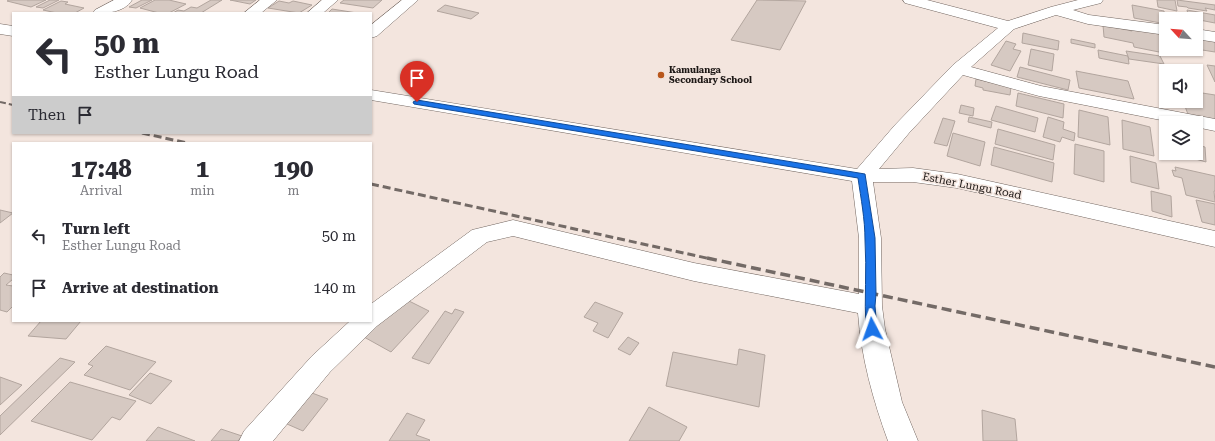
<!DOCTYPE html>
<html lang="en">
<head>
<meta charset="utf-8">
<style>
	:root { --surface:#fff; --page:#f2f2f3; --text:#2b2b33; --muted:#7c7c81 }
	body { margin:0; font-family:"Roboto Serif",serif; background:var(--page); color:var(--text); height:100vh; display:flex; flex-direction:column; font-size:15px; white-space:nowrap }
	* { box-sizing:border-box; margin:0 }
	p { font-size:13px; color:var(--muted) }
	.icon { flex:none; width:22px; height:22px; fill:none; stroke:currentColor; stroke-width:2; stroke-linecap:round; stroke-linejoin:round }
	.map { position:relative; flex:1; overflow:hidden }
	.sheet { position:absolute; left:12px; top:142px; width:360px; height:180px; display:flex; flex-direction:column; background:var(--surface); border-radius:0px; box-shadow:0 1px 3px #0004 }
	.sheet>* { flex:none }
	.banner { position:absolute; left:12px; top:12px; width:360px; height:122px; border-radius:0px; box-shadow:0 1px 3px #0004; background:#fff; color:var(--text); overflow:hidden }
	.needle { width:26px; rotate:296deg }
	.tools { position:absolute; left:1159px; top:12px; display:grid; gap:8px }
	.tools a { display:grid; place-items:center; width:44px; height:44px; border-radius:0px; background:var(--surface); box-shadow:0 1px 3px #0004; font-size:20px }
	.pin { position:absolute; display:grid; place-items:center; width:34px; height:34px; color:#fff; margin:-41px -17px; border-radius:50% 50% 50% 0; rotate:-45deg; box-shadow:0 0 4px #0007 }
	.pin .icon { rotate:45deg }
	.me { position:absolute; width:44px; margin:-22px; rotate:356deg; stroke-linejoin:round; filter:drop-shadow(0 0 3px #0008) }
	.turn { display:flex; align-items:center; gap:14px; height:84px; padding:0 16px; font-size:18px }
	.turn .icon { width:52px; height:52px; stroke-width:2.5 }
	.turn b { display:block; font-size:28px; line-height:34px }
	.then { display:flex; align-items:center; height:38px; padding:0 16px; background:#0003; gap:8px; font-size:15px }
	.eta { display:flex; justify-content:space-evenly; align-items:center; height:68px; text-align:center }
	.eta b { font-size:24px; font-weight:700; line-height:28px }
	ul { padding:0; list-style:none }
	li { display:flex; align-items:center; gap:12px; height:52px; padding:0 16px }
	li div { flex:1 }
	li b { display:block; font-size:15px }
	li em { font-style:normal }
	.map>svg:first-child { display:block }
	.building { fill:#d6c9c2; stroke:#b2a59e }
	.lines { fill:none; stroke-linecap:round; stroke-linejoin:round }
	.minor-casing { stroke:#726660; stroke-width:1 }
	.minor { fill:#fff; fill-rule:evenodd }
	.rail-far2 { stroke:#736a66; stroke-width:2; stroke-dasharray:6 3; stroke-linecap:butt }
	.rail-far1 { stroke:#736a66; stroke-width:3; stroke-dasharray:8 4; stroke-linecap:butt }
	.rail { stroke:#736a66; stroke-width:3.5; stroke-dasharray:10 5; stroke-linecap:butt }
	.route { fill:#1a73e8; stroke:#114b97 }
	.poi-dot { fill:#b9571c; stroke:#f3e5de; stroke-width:1.5 }
	.labels { text-anchor:middle; dominant-baseline:central; stroke-width:3; stroke-linejoin:round; paint-order:stroke }
	.far-poi-label { font-size:9px; font-weight:bold; fill:#1c1715; stroke:#f3e5de; text-anchor:start }
	.street-label { font-size:11px; fill:#1c1715; stroke:#f3e5de }
</style>
</head>
<body>
<div class="map">
<svg width="1215" height="441" viewBox="0 0 1215 441">
	<rect width="100%" height="100%" fill="#f3e5de"/>
	<g class="building">
		<path d="M9,0H46L31,7L7,1Z"/>
		<path d="M50,0H59L43,8L36,7Z"/>
		<path d="M142,0H152L136,8L129,7Z"/>
		<path d="M155,0H169L186,4L169,13H159L140,8Z"/>
		<path d="M211,0H222L201,13H173L178,10L184,11L191,7L197,8Z"/>
		<path d="M230,0H256L250,4Z"/>
		<path d="M344,0H382L373,8L340,3Z"/>
		<path d="M757,0L806,1L780,50L731,40Z"/>
		<path d="M1157,0H1175L1177,11L1158,7Z"/>
		<path d="M1177,0L1215,5V10L1205,8L1207,11L1188,8L1187,7L1178,6Z"/>
		<path d="M61,1L68,2L65,4L84,8L75,13H57L43,10Z"/>
		<path d="M279,1L289,3L293,1L312,5L299,13L268,8Z"/>
		<path d="M445,5L479,13L471,19L437,11Z"/>
		<path d="M1132,5L1164,11L1166,24L1134,18Z"/>
		<path d="M332,9L357,13H328Z"/>
		<path d="M1187,10L1215,15V23L1189,18Z"/>
		<path d="M1103,25L1132,31L1131,28L1165,34L1166,49H1168L1169,54L1134,47L1133,43L1104,37Z"/>
		<path d="M1023,33L1059,41L1058,50L1022,43Z"/>
		<path d="M1196,36L1215,42V52L1196,49Z"/>
		<path d="M1071,39L1095,44V48L1071,43Z"/>
		<path d="M1006,41L1016,44L1013,49L1021,51L1010,71L991,65Z"/>
		<path d="M1031,49L1054,54L1052,71L1028,65Z"/>
		<path d="M1098,50L1128,56L1129,64L1099,58Z"/>
		<path d="M1126,51L1160,56L1164,64L1129,59Z"/>
		<path d="M1207,65L1215,66V82Z"/>
		<path d="M1020,67L1070,80L1068,90L1017,77Z"/>
		<path d="M1076,71L1128,81L1134,99L1079,88Z"/>
		<path d="M976,79L1011,87L1010,95L983,90V88L975,86Z"/>
		<path d="M1196,92L1215,95V121L1189,117L1183,101H1196Z"/>
		<path d="M1018,93L1064,104L1063,118L1016,106Z"/>
		<path d="M961,105L974,108L973,116L959,113Z"/>
		<path d="M996,106L1038,118L1035,132L991,120Z"/>
		<path d="M1079,110L1108,117L1110,145L1078,137Z"/>
		<path d="M969,117L992,122L991,128L968,122Z"/>
		<path d="M1048,117L1064,122L1063,129L1075,133L1074,141L1062,137L1060,142L1043,137Z"/>
		<path d="M943,118L955,121L947,146L934,143Z"/>
		<path d="M1122,120L1150,127L1154,156L1123,149Z"/>
		<path d="M998,129L1055,145L1053,160L995,144Z"/>
		<path d="M953,133L985,142L980,166L947,156Z"/>
		<path d="M1196,137L1201,139V146L1205,147L1206,162L1178,154L1196,153Z"/>
		<path d="M1075,144L1104,151V182L1074,174Z"/>
		<path d="M994,147L1054,163L1052,182L991,165Z"/>
		<path d="M1130,156L1156,163L1159,189L1131,182Z"/>
		<path d="M1175,167L1215,176V191H1214L1215,202L1186,195L1182,178L1174,176L1172,170L1176,171Z"/>
		<path d="M1151,191L1171,196L1172,217L1152,211Z"/>
		<path d="M1196,200L1215,204V225L1202,222Z"/>
		<path d="M0,210L13,213L0,223Z"/>
		<path d="M4,273L13,275V279L6,285L13,286V306L7,312L0,310V277Z"/>
		<path d="M403,298L429,311L391,352L364,337Z"/>
		<path d="M595,302L623,313L608,338L593,331L598,323L584,317Z"/>
		<path d="M455,309L464,312L429,364L412,358L445,311L452,314Z"/>
		<path d="M41,321H81L66,339L28,336Z"/>
		<path d="M628,337L639,343L630,355L618,349Z"/>
		<path d="M106,346L156,362L130,390L84,375L93,366L88,364Z"/>
		<path d="M739,349L765,355L759,407L666,386L673,352L737,365Z"/>
		<path d="M60,358L75,362L0,435V416Z"/>
		<path d="M150,373L172,381L151,404L129,395Z"/>
		<path d="M0,377L22,385L0,405Z"/>
		<path d="M70,382L136,401L120,420L112,417L92,440L31,421Z"/>
		<path d="M312,393L328,399L303,431L287,424Z"/>
		<path d="M649,407L687,427L679,441H629Z"/>
		<path d="M982,410L1015,419L1017,441H983Z"/>
		<path d="M407,413L425,420L416,435L430,440L429,441H389Z"/>
		<path d="M158,427L195,441H146Z"/>
		<path d="M221,429L242,436L238,441H211Z"/>
	</g>
	<g class="lines">
		<g class="minor-casing">
			<g id="minor">
				<path d="M114,0H132C124,13 106,13 93,13L95,10Z"/>
				<path d="M260,0H277L261,13H244Z"/>
				<path d="M322,0H338L323,13H307Z"/>
				<path d="M402,0H418L377,36L371,38V25Z"/>
				<path d="M903,0H927L1008,21L1051,7L1078,0H1103L1101,3L1073,10L1089,15L1166,25V35L1088,24L1056,15L1014,29L971,67L1041,86L1215,119V131L1196,127V123H1176L1039,96L963,75L909,133L879,169L913,168L957,174L1215,231V247L957,188L913,182H873L881,238L882,306L885,329L902,402L918,441H888C873,400 861,357 858,313L694,281L513,236L487,242L377,326L330,372L273,441H239L244,431L312,356L350,321H371V304L472,230L513,220L694,263L859,294V238L852,181L371,100V90L857,169L895,125L953,65L998,28L905,3Z"/>
				<path d="M0,24L13,26V36L0,34Z"/>
				<path d="M1196,29L1215,32V42L1196,39Z"/>
			</g>
		</g>
		<use href="#minor" class="minor"/>
		<path class="rail-far2" d="M0,102L13,105"/>
		<g class="rail-far1">
			<path d="M142,133L187,143"/>
			<path d="M371,184L711,259"/>
		</g>
		<path class="rail" d="M707,258L1215,367"/>
	</g>
	<path class="route" d="M417,100L865,174L875,238L876,294L875,306L877,329L875,332L872,334L868,332L866,329C864,299 867,270 865,240C865,219 861,199 858,178L414,104L413,102Z"/>
	<circle class="poi-dot" cx="661" cy="75" r="4"/>
	<g class="labels">
		<g class="far-poi-label">
			<text x="669" y="70">Kamulanga<tspan x="669" dy="10">Secondary School</tspan></text>
		</g>
		<g class="street-label">
			<text transform="translate(972 186) rotate(11)">Esther Lungu Road</text>
		</g>
	</g>
</svg>
<div class="tools">
<a><svg class="needle" viewBox="-14 -14 28 28"><path d="M0-13l5 13h-10z" fill="#e53935"/><path d="M0 13l5-13h-10z" fill="#7c7c81"/></svg></a>
<a><svg class="icon" aria-label="sound" viewBox="0 0 24 24"><path d="M4 9h4l5-4v14l-5-4H4zM17 9q2 3 0 6"/></svg></a>
<a><svg class="icon" aria-label="layers" viewBox="0 0 24 24"><path d="M12 4l9 5-9 5-9-5zM3 14l9 5 9-5"/></svg></a>
</div>
<div class="pin" style="left:417px;top:102px;background:#d93025"><svg class="icon" aria-label="arrive" viewBox="0 0 24 24"><path d="M6 21V4h12l-3 4 3 4H6"/></svg></div>
<svg class="me" style="left:872px;top:329px" viewBox="-20 -20 40 40"><path d="M0-17L14 15 0 8-14 15z" fill="#1a73e8" stroke="#fff" stroke-width="4"/></svg>
<div class="banner">
<div class="turn"><svg class="icon" aria-label="left" viewBox="0 0 24 24"><path d="M17 20v-9H6M10 6l-5 5 5 5"/></svg><div><b>50 m</b>Esther Lungu Road</div></div>
<div class="then">Then<svg class="icon" aria-label="arrive" viewBox="0 0 24 24"><path d="M6 21V4h12l-3 4 3 4H6"/></svg></div>
</div>
<section class="sheet">
<div class="eta">
<div><b>17:48</b><p>Arrival</p></div>
<div><b>1</b><p>min</p></div>
<div><b>190</b><p>m</p></div>
</div>
<ul>
<li><svg class="icon" aria-label="left" viewBox="0 0 24 24"><path d="M17 20v-9H6M10 6l-5 5 5 5"/></svg><div><b>Turn left</b><p>Esther Lungu Road</p></div><em>50 m</em></li>
<li><svg class="icon" aria-label="arrive" viewBox="0 0 24 24"><path d="M6 21V4h12l-3 4 3 4H6"/></svg><div><b>Arrive at destination</b></div><em>140 m</em></li>
</ul>
</section>
</div>
</body>
</html>
